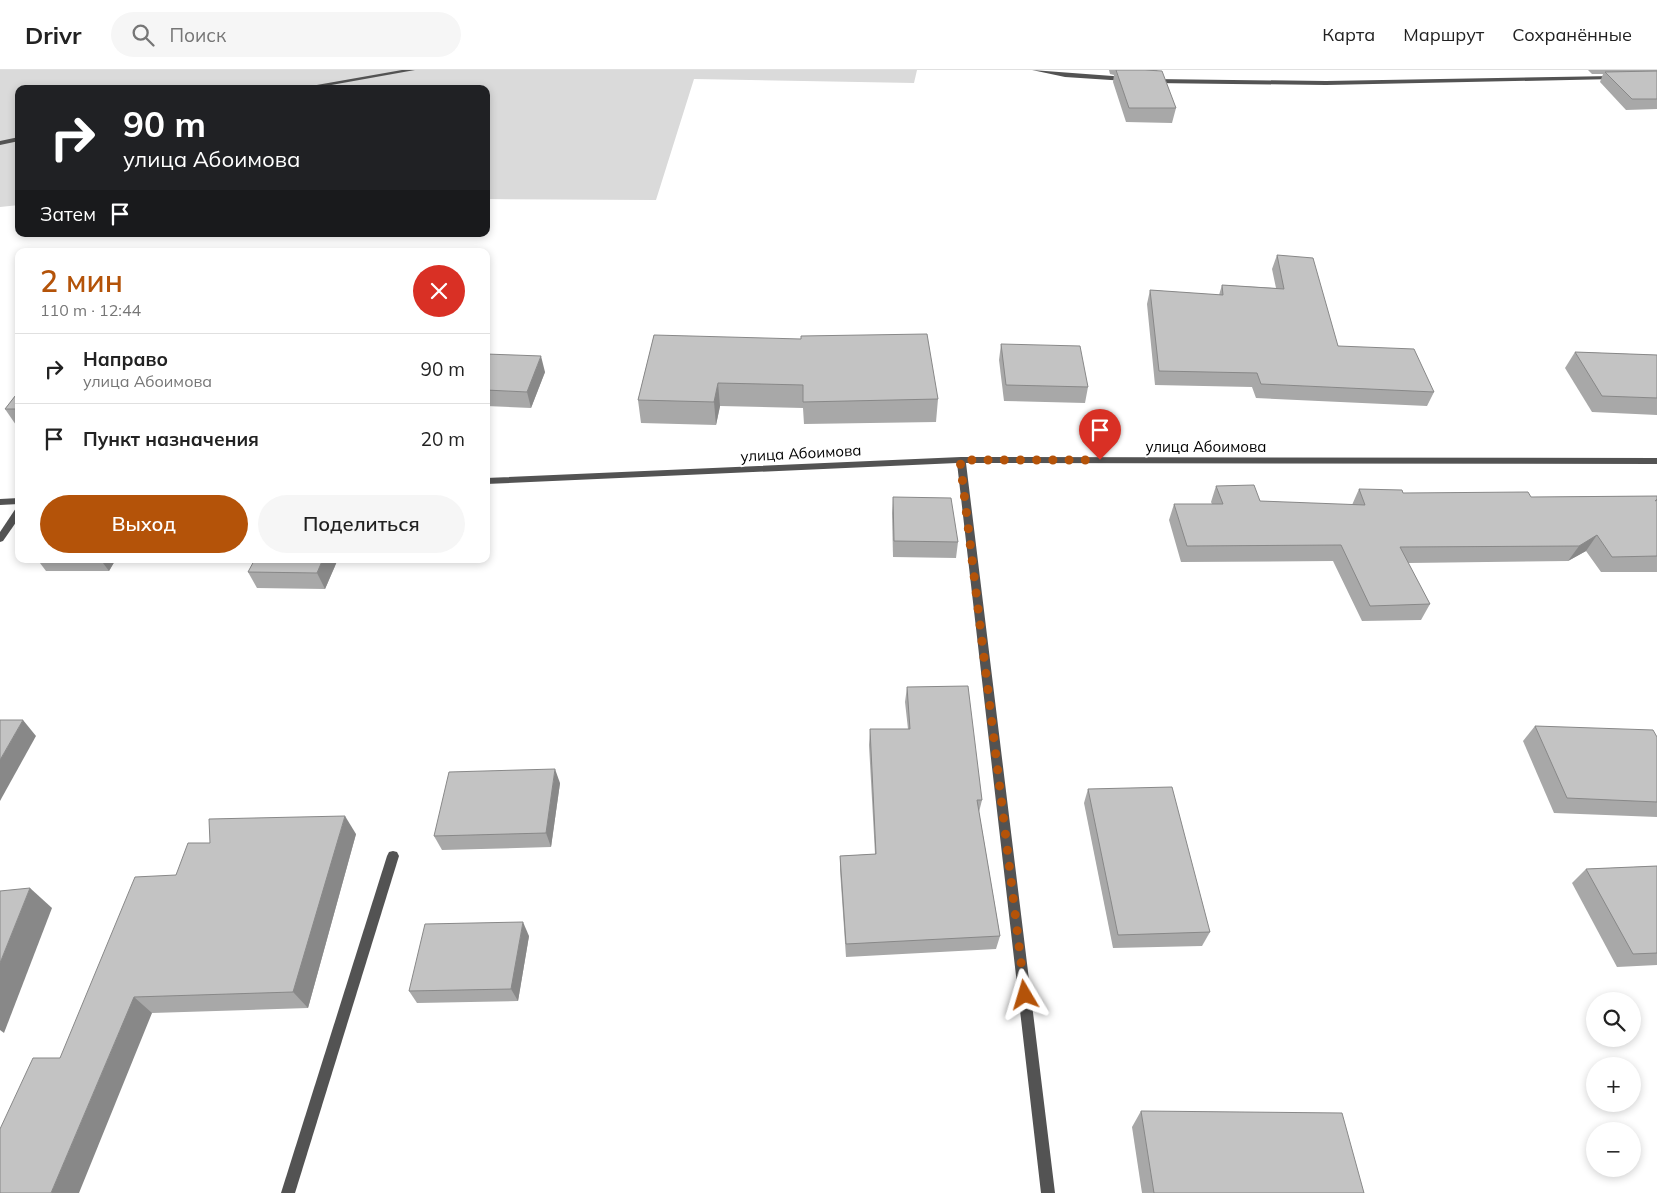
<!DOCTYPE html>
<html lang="ru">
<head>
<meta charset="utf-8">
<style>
	:root { --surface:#fff; --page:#f6f6f6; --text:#222; --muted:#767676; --line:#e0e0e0; --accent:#b45309 }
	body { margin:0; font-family:Mulish,sans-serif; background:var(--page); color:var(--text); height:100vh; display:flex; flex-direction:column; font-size:19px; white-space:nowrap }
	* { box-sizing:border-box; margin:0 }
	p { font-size:16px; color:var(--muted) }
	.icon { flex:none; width:28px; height:28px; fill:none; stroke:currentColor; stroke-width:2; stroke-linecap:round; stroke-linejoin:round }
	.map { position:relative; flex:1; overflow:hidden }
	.sheet { position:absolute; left:15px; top:178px; width:475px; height:315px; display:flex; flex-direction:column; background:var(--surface); border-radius:10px; box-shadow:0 2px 8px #0003 }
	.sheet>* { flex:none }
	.banner { position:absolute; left:15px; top:15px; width:475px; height:152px; border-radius:10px; box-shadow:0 2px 8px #0003; background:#202124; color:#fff; overflow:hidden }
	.tools { position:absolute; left:1586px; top:922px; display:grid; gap:10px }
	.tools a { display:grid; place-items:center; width:55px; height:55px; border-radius:50%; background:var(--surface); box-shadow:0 2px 8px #0003; font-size:25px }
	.pin { position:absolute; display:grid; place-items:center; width:42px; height:42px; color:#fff; margin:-51px -21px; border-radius:50% 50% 50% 0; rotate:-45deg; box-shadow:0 0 5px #0007 }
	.pin .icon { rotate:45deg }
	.me { position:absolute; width:55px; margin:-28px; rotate:353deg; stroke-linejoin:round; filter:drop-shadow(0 0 4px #0008) }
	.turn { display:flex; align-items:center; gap:18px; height:105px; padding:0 25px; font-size:22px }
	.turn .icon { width:65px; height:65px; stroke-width:2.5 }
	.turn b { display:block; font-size:35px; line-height:42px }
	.then { display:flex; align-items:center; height:48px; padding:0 25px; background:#0003; gap:10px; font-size:19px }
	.round { display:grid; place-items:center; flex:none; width:52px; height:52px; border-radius:26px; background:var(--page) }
	.summary { display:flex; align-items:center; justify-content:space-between; height:85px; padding:0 25px }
	h1 { font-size:30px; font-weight:600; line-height:38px; color:var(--accent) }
	.primary-button { display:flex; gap:10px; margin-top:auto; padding:10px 25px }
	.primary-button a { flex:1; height:58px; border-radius:30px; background:var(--accent); color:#fff; font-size:20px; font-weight:600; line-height:58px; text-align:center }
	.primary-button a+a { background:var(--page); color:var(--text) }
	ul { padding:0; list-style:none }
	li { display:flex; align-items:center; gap:15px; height:70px; padding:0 25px; border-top:1px solid var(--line) }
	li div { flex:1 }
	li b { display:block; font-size:19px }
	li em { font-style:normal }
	header { display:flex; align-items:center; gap:30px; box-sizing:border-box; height:70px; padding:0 25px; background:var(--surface); border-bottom:1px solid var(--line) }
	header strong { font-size:24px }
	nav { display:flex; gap:28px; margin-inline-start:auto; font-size:18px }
	.search { width:350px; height:45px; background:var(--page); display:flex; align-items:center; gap:12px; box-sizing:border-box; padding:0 18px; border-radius:28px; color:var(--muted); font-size:19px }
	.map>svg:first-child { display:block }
	.green { fill:#dadada }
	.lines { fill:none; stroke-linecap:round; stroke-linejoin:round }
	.street { fill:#535353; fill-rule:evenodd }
	.wall { fill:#a8a8a8 }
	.shaded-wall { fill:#888 }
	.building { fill:#c3c3c3; stroke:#888 }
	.route { stroke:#b45309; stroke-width:9; stroke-dasharray:0 16.2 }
	.labels { text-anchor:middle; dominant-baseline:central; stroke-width:4; stroke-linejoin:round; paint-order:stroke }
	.street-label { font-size:15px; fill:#000; stroke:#fff }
</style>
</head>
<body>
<header>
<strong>Drivr</strong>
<div class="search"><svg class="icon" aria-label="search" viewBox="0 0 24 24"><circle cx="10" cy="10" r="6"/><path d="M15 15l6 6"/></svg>Поиск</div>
<nav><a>Карта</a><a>Маршрут</a><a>Сохранённые</a></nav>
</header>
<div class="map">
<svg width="1657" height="1123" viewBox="0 0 1657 1123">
	<rect width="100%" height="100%" fill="#fff"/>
	<path class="green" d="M0,0H917L914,13L694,9L656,130L486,129V19H19V135L0,137Z"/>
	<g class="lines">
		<g class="street">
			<path d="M402,0H415L309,19H294Z"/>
			<path d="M1032,0L1126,7L1129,9L1126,11L1065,7Z"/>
			<path d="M1613,6L1616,8L1615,9L1326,15L1153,13L1150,11L1153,9L1326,11Z"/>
			<path d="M19,67V71L0,75V71Z"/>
			<path d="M961,387L1657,388V394L966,393L1055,1123H1041L957,393L486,414V408Z"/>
			<path d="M19,428V434L0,435V429Z"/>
			<path d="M19,437V448L3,471L0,472V462L16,438Z"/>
			<path d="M393,781L397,782L399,786L295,1123H281L387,786L389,782Z"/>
		</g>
	</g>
	<g class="wall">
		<path d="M1109,0H1157L1176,38L1172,53L1126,52L1113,12L1114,5L1110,4Z"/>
		<path d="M1588,0H1657V39L1626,40L1600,12L1603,4H1592Z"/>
		<path d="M1277,185L1338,276L1434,322L1427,336L1256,328L1252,317L1155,315L1147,234L1150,220L1219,225L1222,215L1276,218L1272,199Z"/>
		<path d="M654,265L938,329L936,352L804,354L803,338L720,336L716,355L641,353L638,330Z"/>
		<path d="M1001,274L1088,317L1085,333L1004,331L999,290Z"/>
		<path d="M1575,282L1657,285V345L1592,342L1565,298Z"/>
		<path d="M486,284L545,302L531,338L486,336Z"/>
		<path d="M19,321V355H16L5,339Z"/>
		<path d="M1216,416L1260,431L1352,435L1359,419L1403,423L1531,427L1657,426V502H1601L1586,481L1568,491L1408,493L1430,534L1421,550L1362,551L1333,491L1181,492L1169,450L1174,434H1212L1211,432Z"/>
		<path d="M893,427L958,472L956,488L893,487L892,443Z"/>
		<path d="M37,489H116L109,501H46Z"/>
		<path d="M338,489L325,519L257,518L248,502Z"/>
		<path d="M907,617L982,730L979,742L1000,866L996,879L846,887L840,800V786L875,784L869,675L870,659H908L905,632Z"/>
		<path d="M1535,656L1657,667V747L1554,743L1523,671Z"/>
		<path d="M560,713L551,777L442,780L434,766Z"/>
		<path d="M1088,719L1210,862L1202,876L1113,878L1084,733Z"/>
		<path d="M356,764L308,938L152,943L60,988L176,805L210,773Z"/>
		<path d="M1657,796V895L1617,897L1572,813L1586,799Z"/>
		<path d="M529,866L518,931L417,933L409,921Z"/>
		<path d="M1141,1041L1364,1123H1142L1132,1057Z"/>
	</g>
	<g class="shaded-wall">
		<path d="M541,286L545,302L531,338L527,322Z"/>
		<path d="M718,313L720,336L716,355L714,332Z"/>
		<path d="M1597,465L1586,481L1568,491L1579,476Z"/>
		<path d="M100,489H116L109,501Z"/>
		<path d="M323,489H338L325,519L317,503Z"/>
		<path d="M23,650L36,666L0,731V690Z"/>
		<path d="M555,699L560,713L551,777L546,763Z"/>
		<path d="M345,746L356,764L308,938L293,922Z"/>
		<path d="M30,818L52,838L4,963L0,960V893Z"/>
		<path d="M523,852L529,866L518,931L511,919Z"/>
		<path d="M134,927L152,943L79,1123H51Z"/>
	</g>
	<g class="building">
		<path d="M1116,0H1145L1162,1L1176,38H1129Z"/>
		<path d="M1657,1V29H1632L1605,2Z"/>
		<path d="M1277,185L1313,188L1338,276L1414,279L1434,322L1261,314L1257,303L1159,301L1150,220L1223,225L1222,215L1284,219Z"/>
		<path d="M927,264L938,329L803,332V315L718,313L714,332L638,330L654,265L801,269V266Z"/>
		<path d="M1001,274L1080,276L1088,317L1006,315Z"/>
		<path d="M1575,282L1657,285V328L1602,326Z"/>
		<path d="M486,284L541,286L527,322L486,320Z"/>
		<path d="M19,321V339H5Z"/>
		<path d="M1254,415L1260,431L1365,435L1359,419L1402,420L1403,423L1528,422L1531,427L1657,426V429L1655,431L1657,430V486L1612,487L1597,465L1579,476L1400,477L1430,534L1370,536L1341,475L1187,476L1174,434H1223L1216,416Z"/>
		<path d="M893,427L951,428L958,472L894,471Z"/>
		<path d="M255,489H323L317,503L248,502Z"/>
		<path d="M968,616L982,730H977L1000,866L846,874L840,786L876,784L870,659H910L907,617Z"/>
		<path d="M0,650H23L0,690Z"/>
		<path d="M1535,656L1653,660L1657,667V732L1567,728Z"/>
		<path d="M555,699L546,763L434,766L449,702Z"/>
		<path d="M1172,717L1210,862L1118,865L1088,719Z"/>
		<path d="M345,746L293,922L134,927L51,1123H0V1059L33,988H60L135,807L176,805L188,773H210L209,749Z"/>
		<path d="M1657,796V883L1633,884L1586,799Z"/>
		<path d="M30,818L0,893V821Z"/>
		<path d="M523,852L511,919L409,921L425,854Z"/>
		<path d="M1141,1041L1342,1043L1364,1123H1154Z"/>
	</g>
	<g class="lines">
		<path class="route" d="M1025,925L960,390H1100"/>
	</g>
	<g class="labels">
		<g class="street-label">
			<text x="1206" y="376">улица Абоимова</text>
			<text transform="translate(801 383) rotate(-3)">улица Абоимова</text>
		</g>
	</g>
</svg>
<div class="tools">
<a><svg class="icon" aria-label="search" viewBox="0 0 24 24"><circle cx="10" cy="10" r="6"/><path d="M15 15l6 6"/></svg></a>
<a>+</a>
<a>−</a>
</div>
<div class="pin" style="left:1100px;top:390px;background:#d93025"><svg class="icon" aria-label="arrive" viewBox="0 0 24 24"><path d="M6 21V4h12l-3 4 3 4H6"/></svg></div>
<svg class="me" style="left:1025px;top:925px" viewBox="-20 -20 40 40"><path d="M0-17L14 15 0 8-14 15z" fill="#b45309" stroke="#fff" stroke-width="4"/></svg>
<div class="banner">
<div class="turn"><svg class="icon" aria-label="right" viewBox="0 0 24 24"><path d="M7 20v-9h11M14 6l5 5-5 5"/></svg><div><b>90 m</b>улица Абоимова</div></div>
<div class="then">Затем<svg class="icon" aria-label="arrive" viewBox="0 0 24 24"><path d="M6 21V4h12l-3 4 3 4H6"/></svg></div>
</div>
<section class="sheet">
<div class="summary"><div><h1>2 мин</h1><p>110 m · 12:44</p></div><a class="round" style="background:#d93025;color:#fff"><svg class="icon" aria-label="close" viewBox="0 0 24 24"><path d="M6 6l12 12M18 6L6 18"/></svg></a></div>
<ul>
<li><svg class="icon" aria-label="right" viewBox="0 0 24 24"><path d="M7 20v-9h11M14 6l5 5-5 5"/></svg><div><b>Направо</b><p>улица Абоимова</p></div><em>90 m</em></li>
<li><svg class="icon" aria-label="arrive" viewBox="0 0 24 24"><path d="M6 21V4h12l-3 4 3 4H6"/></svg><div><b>Пункт назначения</b></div><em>20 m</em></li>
</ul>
<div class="primary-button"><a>Выход</a><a>Поделиться</a></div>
</section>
</div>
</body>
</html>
